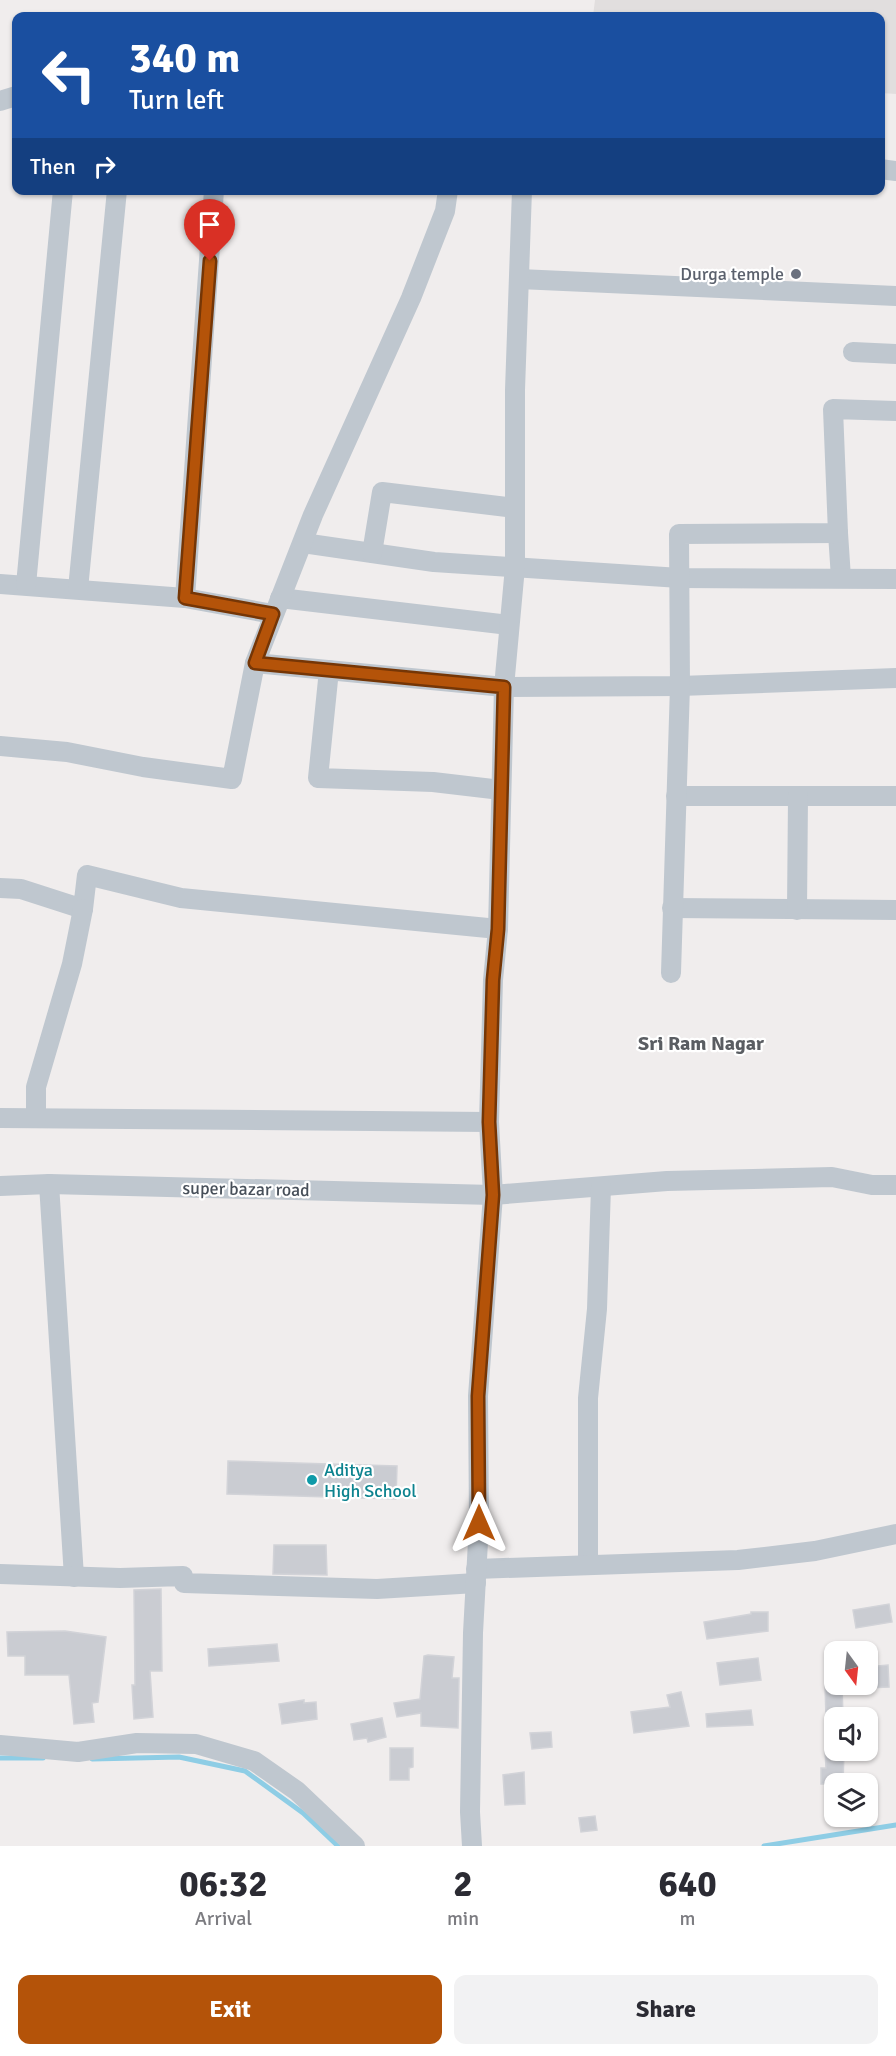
<!DOCTYPE html>
<html lang="en">
<head>
<meta charset="utf-8">
<style>
	:root { --surface:#fff; --page:#f2f2f3; --text:#2b2b33; --muted:#7c7c81; --accent:#b45309 }
	body { margin:0; font-family:Signika,sans-serif; background:var(--page); color:var(--text); height:100vh; display:flex; flex-direction:column; font-size:22px; white-space:nowrap }
	* { box-sizing:border-box; margin:0 }
	p { font-size:20px; color:var(--muted) }
	.icon { flex:none; width:33px; height:33px; fill:none; stroke:currentColor; stroke-width:2; stroke-linecap:round; stroke-linejoin:round }
	.map { position:relative; height:1846px; overflow:hidden }
	.details { display:flex; flex-direction:column; background:var(--surface); flex:1 }
	.details>* { flex:none }
	.guide { position:absolute; left:12px; top:12px; width:873px; height:183px; border-radius:12px; box-shadow:0 2px 4px #0004; background:#1a4fa0; color:#fff; overflow:hidden }
	.needle { width:39px; rotate:165deg }
	.controls { position:absolute; left:824px; top:1641px; display:grid; gap:12px }
	.controls a { display:grid; place-items:center; width:54px; height:54px; border-radius:12px; background:var(--surface); box-shadow:0 2px 4px #0004; font-size:30px }
	.pin { position:absolute; display:grid; place-items:center; width:51px; height:51px; color:#fff; margin:-62px -26px; border-radius:50% 50% 50% 0; rotate:-45deg; box-shadow:0 0 6px #0007 }
	.pin .icon { rotate:45deg }
	.me { position:absolute; width:66px; margin:-33px; rotate:0deg; stroke-linejoin:round; filter:drop-shadow(0 0 4px #0008) }
	.turn { display:flex; align-items:center; gap:21px; height:126px; padding:0 18px; font-size:27px }
	.turn .icon { width:78px; height:78px; stroke-width:2.5 }
	.turn b { display:block; font-size:42px; line-height:51px }
	.then { display:flex; align-items:center; height:57px; padding:0 18px; background:#0003; gap:12px; font-size:22px }
	.eta { display:flex; justify-content:space-evenly; align-items:center; height:102px; text-align:center }
	.eta b { font-size:36px; font-weight:700; line-height:42px }
	.button { display:flex; gap:12px; margin-top:auto; padding:12px 18px }
	.button a { flex:1; height:69px; border-radius:12px; background:var(--accent); color:#fff; font-size:24px; font-weight:700; line-height:69px; text-align:center }
	.button a+a { background:var(--page); color:var(--text) }
	.map>svg:first-child { display:block }
	.education { fill:#e1dede }
	.lines { fill:none; stroke-linecap:round; stroke-linejoin:round }
	.stream { stroke:#8ecde5; stroke-width:5 }
	.building { fill:#caccd2; stroke:#d2d3d8; stroke-width:1.5 }
	.minor { stroke:#bfc7cf; stroke-width:20 }
	.route-casing { stroke:#753606; stroke-width:15 }
	.route { stroke:#b45309; stroke-width:10 }
	.worship-dot { fill:#6b7280; stroke:#fff; stroke-width:2 }
	.culture-dot { fill:#0f9aa8; stroke:#fff; stroke-width:2 }
	.labels { text-anchor:middle; dominant-baseline:central; stroke-width:4.5; stroke-linejoin:round; paint-order:stroke }
	.worship-label { font-size:18px; fill:#5b616d; stroke:#fff; text-anchor:end }
	.street-label { font-size:18px; fill:#474f59; stroke:#fff }
	.culture-label { font-size:18px; fill:#0d838f; stroke:#fff; text-anchor:start }
	.neighbourhood-label { font-size:20px; font-weight:bold; fill:#5a5d62; stroke:#fff }
</style>
</head>
<body>
<div class="map">
<svg width="896" height="1846" viewBox="0 0 896 1846">
	<rect width="100%" height="100%" fill="#f0eded"/>
	<path class="education" d="M595,0H896V94L881,93L880,16H593Z"/>
	<g class="lines">
		<g class="stream">
			<path d="M0,1758H43"/>
			<path d="M92,1759L179,1757L245,1771L303,1813L338,1846"/>
			<path d="M764,1846L896,1825"/>
		</g>
	</g>
	<g class="building">
		<path d="M228,1461L397,1466L396,1499L227,1494Z"/>
		<path d="M274,1545H326L327,1575L273,1574Z"/>
		<path d="M161,1589L162,1671H150L153,1717L134,1719L132,1685H135L134,1590Z"/>
		<path d="M889,1604L892,1622L856,1628L853,1610Z"/>
		<path d="M751,1612H768V1631L707,1639L704,1622L751,1614Z"/>
		<path d="M65,1631L106,1637L98,1702L92,1703L94,1722L74,1724L69,1675H25V1656H8L7,1632Z"/>
		<path d="M277,1644L279,1661L209,1666L208,1649Z"/>
		<path d="M428,1655L454,1657L452,1678H459L458,1728L421,1726V1713L397,1717L394,1703L420,1699L424,1656Z"/>
		<path d="M758,1658L761,1680L720,1685L717,1663Z"/>
		<path d="M888,1665L889,1687L867,1688V1667Z"/>
		<path d="M825,1684H842L843,1718H826Z"/>
		<path d="M681,1692L689,1726L634,1733L631,1712L670,1707L667,1695Z"/>
		<path d="M304,1700V1703L316,1702L317,1719L282,1724L279,1704Z"/>
		<path d="M751,1710L753,1725L707,1727L706,1714Z"/>
		<path d="M382,1718L386,1737L368,1742L367,1738L354,1740L351,1724Z"/>
		<path d="M551,1732L552,1747L532,1749L530,1733Z"/>
		<path d="M390,1748H413V1767L409,1768V1780H390Z"/>
		<path d="M825,1750H844L843,1784H821V1768H826Z"/>
		<path d="M524,1772L525,1804L505,1805L503,1775Z"/>
		<path d="M595,1816L597,1830L581,1832L579,1818Z"/>
	</g>
	<g class="lines">
		<g class="minor">
			<path d="M0,101L16,96"/>
			<path d="M880,169L896,171"/>
			<path d="M519,279L896,296"/>
			<path d="M853,352L896,354"/>
			<path d="M838,533L841,578"/>
			<path d="M303,543L434,562L680,578L896,579"/>
			<path d="M372,553L382,492L515,508"/>
			<path d="M0,584L185,598L214,190"/>
			<path d="M26,585L63,190"/>
			<path d="M78,589L117,190"/>
			<path d="M185,598L273,614"/>
			<path d="M280,598L509,625"/>
			<path d="M255,663L504,687L680,686L896,678"/>
			<path d="M329,670L318,778L433,782L501,790"/>
			<path d="M0,746L67,752L143,767L232,779L255,663L313,515L411,298L445,211L448,190"/>
			<path d="M676,796H896"/>
			<path d="M0,888L21,889L83,909L87,875L181,898L498,929"/>
			<path d="M672,908L896,910"/>
			<path d="M797,910L798,796"/>
			<path d="M671,973L680,686L679,534L838,533L833,409L896,411"/>
			<path d="M0,1118L489,1122"/>
			<path d="M36,1118V1087L72,964L83,909"/>
			<path d="M49,1184L74,1577"/>
			<path d="M0,1186L49,1184L493,1195L667,1181L832,1177L872,1185H896"/>
			<path d="M588,1565V1398L597,1309L601,1187"/>
			<path d="M476,1569L738,1560L815,1551L896,1534"/>
			<path d="M0,1574L120,1578L183,1576L184,1583L377,1589L476,1583"/>
			<path d="M0,1745L78,1752L137,1743L196,1744L254,1761L297,1791L355,1846"/>
			<path d="M472,1846L470,1812L473,1633L479,1523L478,1396L493,1195L489,1122L493,980L498,929L504,687L515,567V390L522,190"/>
		</g>
	</g>
	<g class="lines">
		<g class="route-casing">
			<path id="route" d="M210,261L185,598L273,614L255,663L504,687L498,929L493,980L489,1122L493,1195L478,1396L479,1523"/>
		</g>
		<use href="#route" class="route"/>
	</g>
	<circle class="worship-dot" cx="796" cy="274" r="6"/>
	<circle class="culture-dot" cx="312" cy="1480" r="6"/>
	<g class="labels">
		<g class="worship-label">
			<text x="784" y="274">Durga temple</text>
		</g>
		<g class="street-label">
			<text transform="translate(246 1189) rotate(1)">super bazar road</text>
		</g>
		<g class="culture-label">
			<text x="324" y="1470">Aditya<tspan x="324" dy="21">High School</tspan></text>
		</g>
		<g class="neighbourhood-label">
			<text x="701" y="1043">Sri Ram Nagar</text>
		</g>
	</g>
</svg>
<div class="controls">
<a><svg class="needle" viewBox="-14 -14 28 28"><path d="M0-13l5 13h-10z" fill="#e53935"/><path d="M0 13l5-13h-10z" fill="#7c7c81"/></svg></a>
<a><svg class="icon" aria-label="sound" viewBox="0 0 24 24"><path d="M4 9h4l5-4v14l-5-4H4zM17 9q2 3 0 6"/></svg></a>
<a><svg class="icon" aria-label="layers" viewBox="0 0 24 24"><path d="M12 4l9 5-9 5-9-5zM3 14l9 5 9-5"/></svg></a>
</div>
<div class="pin" style="left:210px;top:261px;background:#d93025"><svg class="icon" aria-label="arrive" viewBox="0 0 24 24"><path d="M6 21V4h12l-3 4 3 4H6"/></svg></div>
<svg class="me" style="left:479px;top:1523px" viewBox="-20 -20 40 40"><path d="M0-17L14 15 0 8-14 15z" fill="#b45309" stroke="#fff" stroke-width="4"/></svg>
<div class="guide">
<div class="turn"><svg class="icon" aria-label="left" viewBox="0 0 24 24"><path d="M17 20v-9H6M10 6l-5 5 5 5"/></svg><div><b>340 m</b>Turn left</div></div>
<div class="then">Then<svg class="icon" aria-label="right" viewBox="0 0 24 24"><path d="M7 20v-9h11M14 6l5 5-5 5"/></svg></div>
</div>
</div>
<section class="details">
<div class="eta">
<div><b>06:32</b><p>Arrival</p></div>
<div><b>2</b><p>min</p></div>
<div><b>640</b><p>m</p></div>
</div>
<div class="button"><a>Exit</a><a>Share</a></div>
</section>
</body>
</html>
